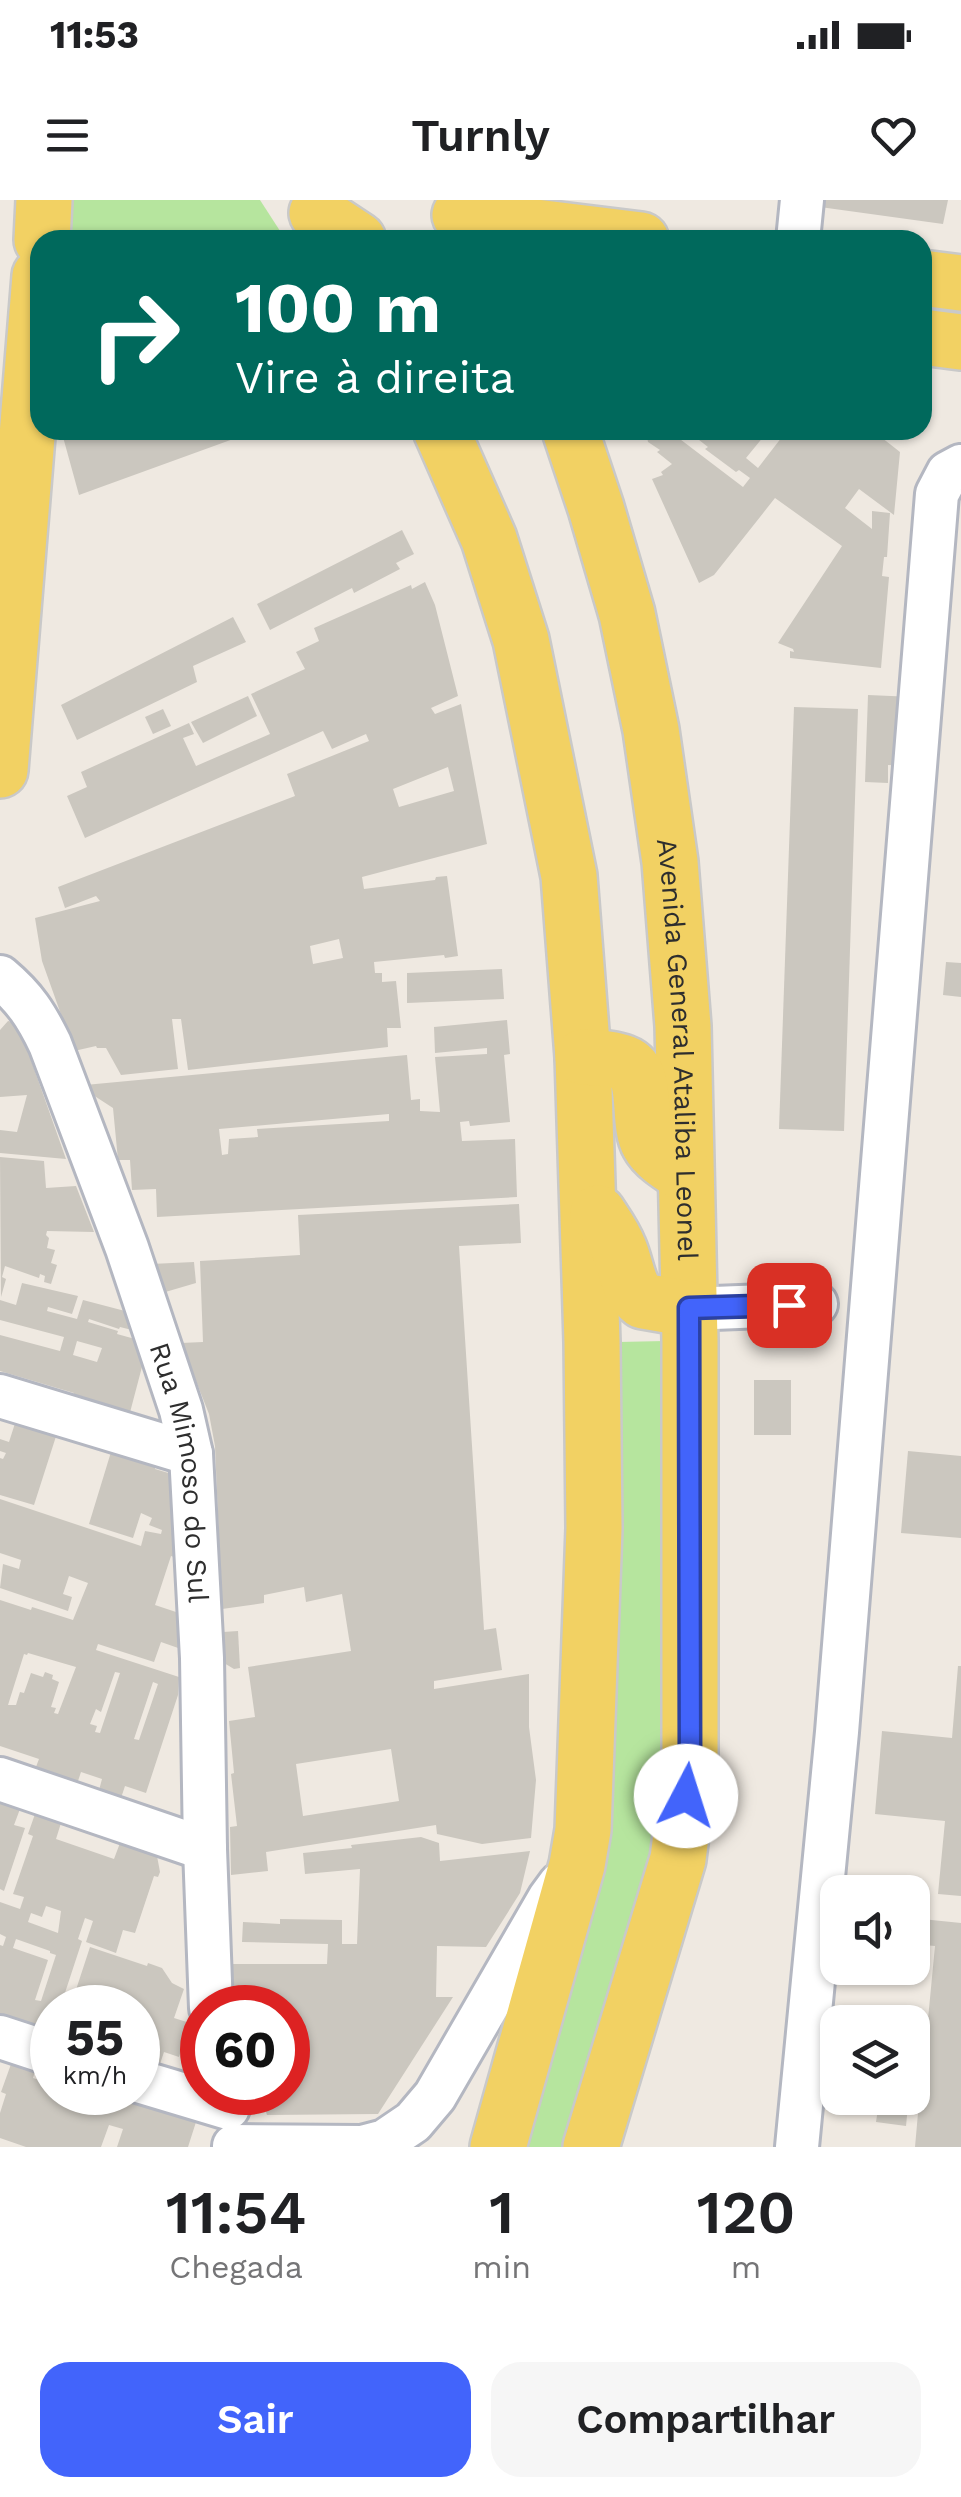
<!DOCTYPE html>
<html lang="pt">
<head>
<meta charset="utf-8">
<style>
	:root { --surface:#fff; --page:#f6f6f6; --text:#202124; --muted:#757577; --accent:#4264fb }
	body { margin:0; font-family:"Work Sans",sans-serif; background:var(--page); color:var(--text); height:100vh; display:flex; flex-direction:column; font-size:38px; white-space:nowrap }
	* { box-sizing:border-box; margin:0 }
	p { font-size:32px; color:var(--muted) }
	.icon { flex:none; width:55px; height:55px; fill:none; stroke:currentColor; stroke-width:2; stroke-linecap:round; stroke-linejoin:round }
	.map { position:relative; height:1947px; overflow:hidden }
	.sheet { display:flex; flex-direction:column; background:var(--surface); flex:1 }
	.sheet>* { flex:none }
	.guide { position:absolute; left:30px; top:30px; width:902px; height:210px; border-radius:30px; box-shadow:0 2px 8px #0004; background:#00695c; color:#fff; overflow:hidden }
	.buttons { position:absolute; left:820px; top:1675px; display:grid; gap:20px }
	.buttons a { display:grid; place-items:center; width:110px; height:110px; border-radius:20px; background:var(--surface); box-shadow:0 2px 8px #0004; font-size:50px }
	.speed { position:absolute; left:30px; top:1785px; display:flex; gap:20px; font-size:50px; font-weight:700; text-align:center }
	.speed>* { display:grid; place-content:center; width:130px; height:130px; border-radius:50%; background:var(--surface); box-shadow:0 2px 8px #0004; line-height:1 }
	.speed small { font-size:25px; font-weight:400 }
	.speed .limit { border:15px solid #d22; background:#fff; color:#111 }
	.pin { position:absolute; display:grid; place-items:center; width:85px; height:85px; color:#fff; margin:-42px; border-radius:20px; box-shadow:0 5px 15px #0006 }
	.me { position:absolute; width:110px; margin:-55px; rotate:5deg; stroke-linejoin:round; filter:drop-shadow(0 0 8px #0008) }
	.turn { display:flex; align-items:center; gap:35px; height:210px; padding:0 40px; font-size:45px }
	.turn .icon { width:130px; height:130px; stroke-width:2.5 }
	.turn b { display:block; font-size:70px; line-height:85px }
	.eta { display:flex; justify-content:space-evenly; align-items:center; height:170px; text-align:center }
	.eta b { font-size:60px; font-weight:600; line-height:70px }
	.action { display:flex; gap:20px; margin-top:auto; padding:20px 40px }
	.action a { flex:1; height:115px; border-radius:30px; background:var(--accent); color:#fff; font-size:40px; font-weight:600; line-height:115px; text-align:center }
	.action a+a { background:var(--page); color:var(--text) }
	.status { display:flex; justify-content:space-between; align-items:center; height:70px; padding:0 50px; background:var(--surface); direction:ltr }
	.status svg { height:28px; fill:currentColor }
	header { display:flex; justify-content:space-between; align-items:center; height:130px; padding:0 40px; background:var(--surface); font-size:45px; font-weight:600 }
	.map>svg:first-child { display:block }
	.green { fill:#b6e59e }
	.building { fill:#cbc7bf; fill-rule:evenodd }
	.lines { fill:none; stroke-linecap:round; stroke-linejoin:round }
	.minor-casing { stroke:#b4b7c1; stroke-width:48 }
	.major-casing { stroke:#c9c9c9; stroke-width:60 }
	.minor { stroke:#fff; stroke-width:42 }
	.major { stroke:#f2d163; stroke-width:55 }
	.route-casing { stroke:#2b41a3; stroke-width:25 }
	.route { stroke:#4264fb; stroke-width:18 }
	.labels { text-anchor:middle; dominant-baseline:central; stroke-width:9; stroke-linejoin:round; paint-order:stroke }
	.street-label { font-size:28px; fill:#2e2e2e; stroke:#fff }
</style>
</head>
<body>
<div class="status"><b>11:53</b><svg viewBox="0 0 49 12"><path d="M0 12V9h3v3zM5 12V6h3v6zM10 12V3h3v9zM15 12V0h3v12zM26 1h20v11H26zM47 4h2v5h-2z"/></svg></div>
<header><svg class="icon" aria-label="menu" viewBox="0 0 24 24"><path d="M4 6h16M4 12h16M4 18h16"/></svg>Turnly<svg class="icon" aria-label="heart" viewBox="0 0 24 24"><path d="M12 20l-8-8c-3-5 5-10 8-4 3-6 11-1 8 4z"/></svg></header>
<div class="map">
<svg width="961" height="1947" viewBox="0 0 961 1947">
	<rect width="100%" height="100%" fill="#efe9e1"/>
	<g class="green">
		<path d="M60,0H260L282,34L230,40H63Z"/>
		<path d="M665,1141L664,1629L567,1947H520L611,1622L615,1528L618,1142Z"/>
	</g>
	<g class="building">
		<path d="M821,0H948L943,24L820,7Z"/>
		<path d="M66,230H258L79,295L63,237H67Z"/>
		<path d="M653,230H668L743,287L750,278L739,270L736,272L705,249L708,247L694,236L691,239L679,230H769L746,258L758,268L785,233L782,230H822L833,238L839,230H872L900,252L894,315L859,289L845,308L872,329V311L890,313L887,357H884L882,376L889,377L881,468L790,458V451L794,452L793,449L778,443L842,346L775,298L714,375L699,383L652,279L663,275L661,272L672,264L657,252L660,250L648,242L647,237Z"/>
		<path d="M402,330L414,354L396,363L400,369L354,393L352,388L270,430L257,404Z"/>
		<path d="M425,382L435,405L458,496L431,508L435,514L461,504L487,644L362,677L364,689L435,680L436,677L447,676L458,756L445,758L444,755L374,762L375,773H382V782L396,781L401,828H387L388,847L188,870L181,819H172L178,869L121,875L106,848H97L96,846L74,851L42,761L35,718L100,701L96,696L65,708L58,687L295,596L287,574L369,541L366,534L332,549L323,531L85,638L67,596L87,587L81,572L189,523L194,534L183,538L196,566L270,534L251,494L305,469L296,452L319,441L314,428L411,385L412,389ZM448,567L454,591L399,607L393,589ZM339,739L343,758L313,764L310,746Z"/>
		<path d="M233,417L246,442L193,466L197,482L77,540L61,505Z"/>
		<path d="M868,495L914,497L911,566L888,565V583L865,582Z"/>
		<path d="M248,496L257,516L203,543L191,522Z"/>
		<path d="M794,507L858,509L844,931L779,929Z"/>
		<path d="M163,509L171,526L153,534L145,517Z"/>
		<path d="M946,762L961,763V797L943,795Z"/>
		<path d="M502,769L504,799L407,803V773Z"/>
		<path d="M507,820L510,854L504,855L510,922L470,926L469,921L460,922L462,941L515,939L517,997L157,1017L156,989L132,990L130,960H118L113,908L93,895L89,897L85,885L407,855L411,900L420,899V911L440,912L435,857L487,854V848L435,853L434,827ZM389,914V921L257,929L258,937L229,939L228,954L222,955L219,929Z"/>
		<path d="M8,821L13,822L20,829L66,959L0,953V930L17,932L27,895L0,897V830Z"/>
		<path d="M0,957L44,961L46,988L76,986L94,1032L47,1031L46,1035L49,1038L47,1048L55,1050L51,1063L57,1065L51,1084L44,1082L45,1076L40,1074L39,1078L5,1066L2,1077L6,1079L1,1097Z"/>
		<path d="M519,1004L521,1043L459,1046L484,1430L496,1428L502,1470L434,1481V1489L529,1474V1527L536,1580L531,1638L482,1644L437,1634L436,1625L266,1652L268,1671L231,1675L230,1627L237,1626L231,1574L234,1573L229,1521L255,1517L248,1467L351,1451L342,1394L306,1402L304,1387L264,1395V1403L222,1409L215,1246L209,1214L181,1143L203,1142L200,1061L300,1055L298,1015ZM391,1549L399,1601L303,1616L296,1564Z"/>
		<path d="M194,1062L196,1083L162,1093L151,1064Z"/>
		<path d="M763,1075L792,1076L790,1135H761Z"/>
		<path d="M22,1083L78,1096L72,1114L48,1107L47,1111L77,1119L83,1100L125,1111L132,1130L120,1127L119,1129L89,1119L88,1122L118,1131L117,1134L135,1139L143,1163L128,1220L71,1204L74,1193L0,1171V1135L60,1151L64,1137L0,1120V1100L16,1105ZM77,1141L102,1148L97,1162L73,1155Z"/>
		<rect x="754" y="1180" width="37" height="55"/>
		<path d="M18,1214L59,1227L34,1305L0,1295V1258L3,1259L6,1253L0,1251V1239L9,1242Z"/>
		<path d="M908,1251L961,1256V1338L901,1333Z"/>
		<path d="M111,1252L155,1266V1269L175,1275L174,1357L171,1356L155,1405L179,1413L181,1449L161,1442L154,1462L98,1444L96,1450L179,1477L178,1495L146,1593L125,1586L120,1601L98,1594L102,1579L81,1572L76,1587L34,1572L39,1559L0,1546V1400L31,1410L32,1407L73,1420L88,1383L69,1376L63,1394L72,1397L68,1411L0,1388L3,1364L19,1369L21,1360L0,1353V1299L141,1346L145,1331L161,1334L162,1330L149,1325L152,1318L141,1313L133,1338L89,1324ZM28,1453L76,1467L58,1514L54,1513L56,1508L51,1507L59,1482L52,1479L53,1475L45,1472L43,1477L31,1473L24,1493L20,1492L16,1505H8L24,1454L27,1455ZM115,1472L120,1473L100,1533L95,1532L97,1526L90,1524L96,1509L101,1512ZM153,1482L158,1484L139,1540L134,1539Z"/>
		<path d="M238,1431L240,1468L234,1469L224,1463L223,1432Z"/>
		<path d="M958,1466H961V1696L938,1694L945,1621L875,1614L882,1531L952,1538Z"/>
		<path d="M0,1602L20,1609L14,1625L25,1628L4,1691L0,1689Z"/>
		<path d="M35,1614L61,1623L56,1639L114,1659L120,1643L157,1656L160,1672L158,1677L154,1676L135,1733L123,1730L116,1753L86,1742L93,1721L85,1718L78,1739L82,1741L60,1808H52V1829L48,1843L0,1823V1745L3,1746L6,1737L0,1734V1702L20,1709L24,1697L13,1694L33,1636L28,1634ZM46,1706L61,1711L58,1733L28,1722L31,1713L42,1717ZM16,1739L50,1751V1753L56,1755L41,1801L35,1800L48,1760L13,1748Z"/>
		<path d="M421,1637L439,1643L440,1661L530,1651L520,1693L486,1747L437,1746L436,1797H453L378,1914L267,1915L260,1892H288V1808H233L229,1796L230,1764H327L328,1744L242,1742L243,1722L280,1724V1719L342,1720V1744H357L360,1669L305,1674L303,1653L352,1648L351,1645Z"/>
		<path d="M912,1718L961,1723V1947H915L919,1902L903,1900V1898H912V1822H857L858,1812L928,1819L935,1746L912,1744Z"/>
		<path d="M90,1747L147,1766L148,1763L162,1768L172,1783L184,1789L174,1818L190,1823L179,1857L164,1852L160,1864L151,1861L138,1864V1808H70Z"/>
		<path d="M15,1853L38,1861L33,1878L52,1884V1892H99L97,1898L116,1904L120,1892H133L178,1908L176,1915L196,1922L188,1947H117L123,1929L109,1925L101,1947H26L0,1938V1913L6,1894L1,1892Z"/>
		<path d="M879,1902L908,1905L906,1926L876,1922Z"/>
	</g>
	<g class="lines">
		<g class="minor-casing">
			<g id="minor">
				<path d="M798,40L802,0"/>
				<path id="s1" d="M0,777C25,798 36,815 50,844L127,1048L181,1210L191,1254L202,1458L205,1649L211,1808"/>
				<path d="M689,1109L816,1104"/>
				<path d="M0,1196L191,1254"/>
				<path d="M0,1579L205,1649"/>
				<path d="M0,1837L52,1854"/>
				<path d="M138,1881L228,1908"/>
				<path d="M234,1946L362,1947L385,1941L413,1922L435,1896L549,1699L560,1684"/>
				<path d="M797,1947L837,1532L937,294L948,273L961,266"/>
			</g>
		</g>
		<g class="major-casing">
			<g id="major">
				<path d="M317,13L358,40"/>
				<path d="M460,15L535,27L641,40"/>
				<path d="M42,40L44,0"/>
				<path d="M922,78L961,83"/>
				<path d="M922,137L961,142"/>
				<path d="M441,230L489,339L521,440L569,676L583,857L592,1142L594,1328L583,1630L577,1665L498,1947"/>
				<path id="s2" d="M570,230L596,308L627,414L651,530L670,662L683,826L690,1141V1564L678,1659L591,1947"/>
				<path d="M0,570L40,76"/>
				<path d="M583,857C596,858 612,858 624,863C650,873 636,922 649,944C656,957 674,967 686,975"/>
				<path d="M598,1013C606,1025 614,1036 619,1049C627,1067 627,1089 643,1101L689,1109"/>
			</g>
		</g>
		<use href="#minor" class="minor"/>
		<use href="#major" class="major"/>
	</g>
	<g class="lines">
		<g class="route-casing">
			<path id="route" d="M686,1596L690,1564L689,1108L789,1105"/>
		</g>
		<use href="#route" class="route"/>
	</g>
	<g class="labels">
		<g class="street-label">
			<text stroke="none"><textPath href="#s2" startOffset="632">Avenida General Ataliba Leonel</textPath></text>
			<text stroke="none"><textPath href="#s1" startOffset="535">Rua Mimoso do Sul</textPath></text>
		</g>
	</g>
</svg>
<div class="buttons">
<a><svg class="icon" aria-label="sound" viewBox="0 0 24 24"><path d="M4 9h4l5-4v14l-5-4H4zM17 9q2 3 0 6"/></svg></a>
<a><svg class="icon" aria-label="layers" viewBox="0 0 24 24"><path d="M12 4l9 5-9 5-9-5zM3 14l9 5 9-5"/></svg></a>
</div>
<div class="speed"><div>55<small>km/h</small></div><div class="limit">60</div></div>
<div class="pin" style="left:789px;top:1105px;background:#d93025"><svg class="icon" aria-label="arrive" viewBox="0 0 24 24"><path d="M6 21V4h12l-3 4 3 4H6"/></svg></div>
<svg class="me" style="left:686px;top:1596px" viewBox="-20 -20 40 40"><circle r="19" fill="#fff"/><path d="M0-13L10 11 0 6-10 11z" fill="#4264fb"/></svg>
<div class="guide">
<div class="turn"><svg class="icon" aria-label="right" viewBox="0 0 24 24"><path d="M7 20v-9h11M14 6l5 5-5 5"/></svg><div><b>100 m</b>Vire à direita</div></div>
</div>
</div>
<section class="sheet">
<div class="eta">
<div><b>11:54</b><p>Chegada</p></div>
<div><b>1</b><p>min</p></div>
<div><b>120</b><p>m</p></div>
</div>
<div class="action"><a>Sair</a><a>Compartilhar</a></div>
</section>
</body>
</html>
